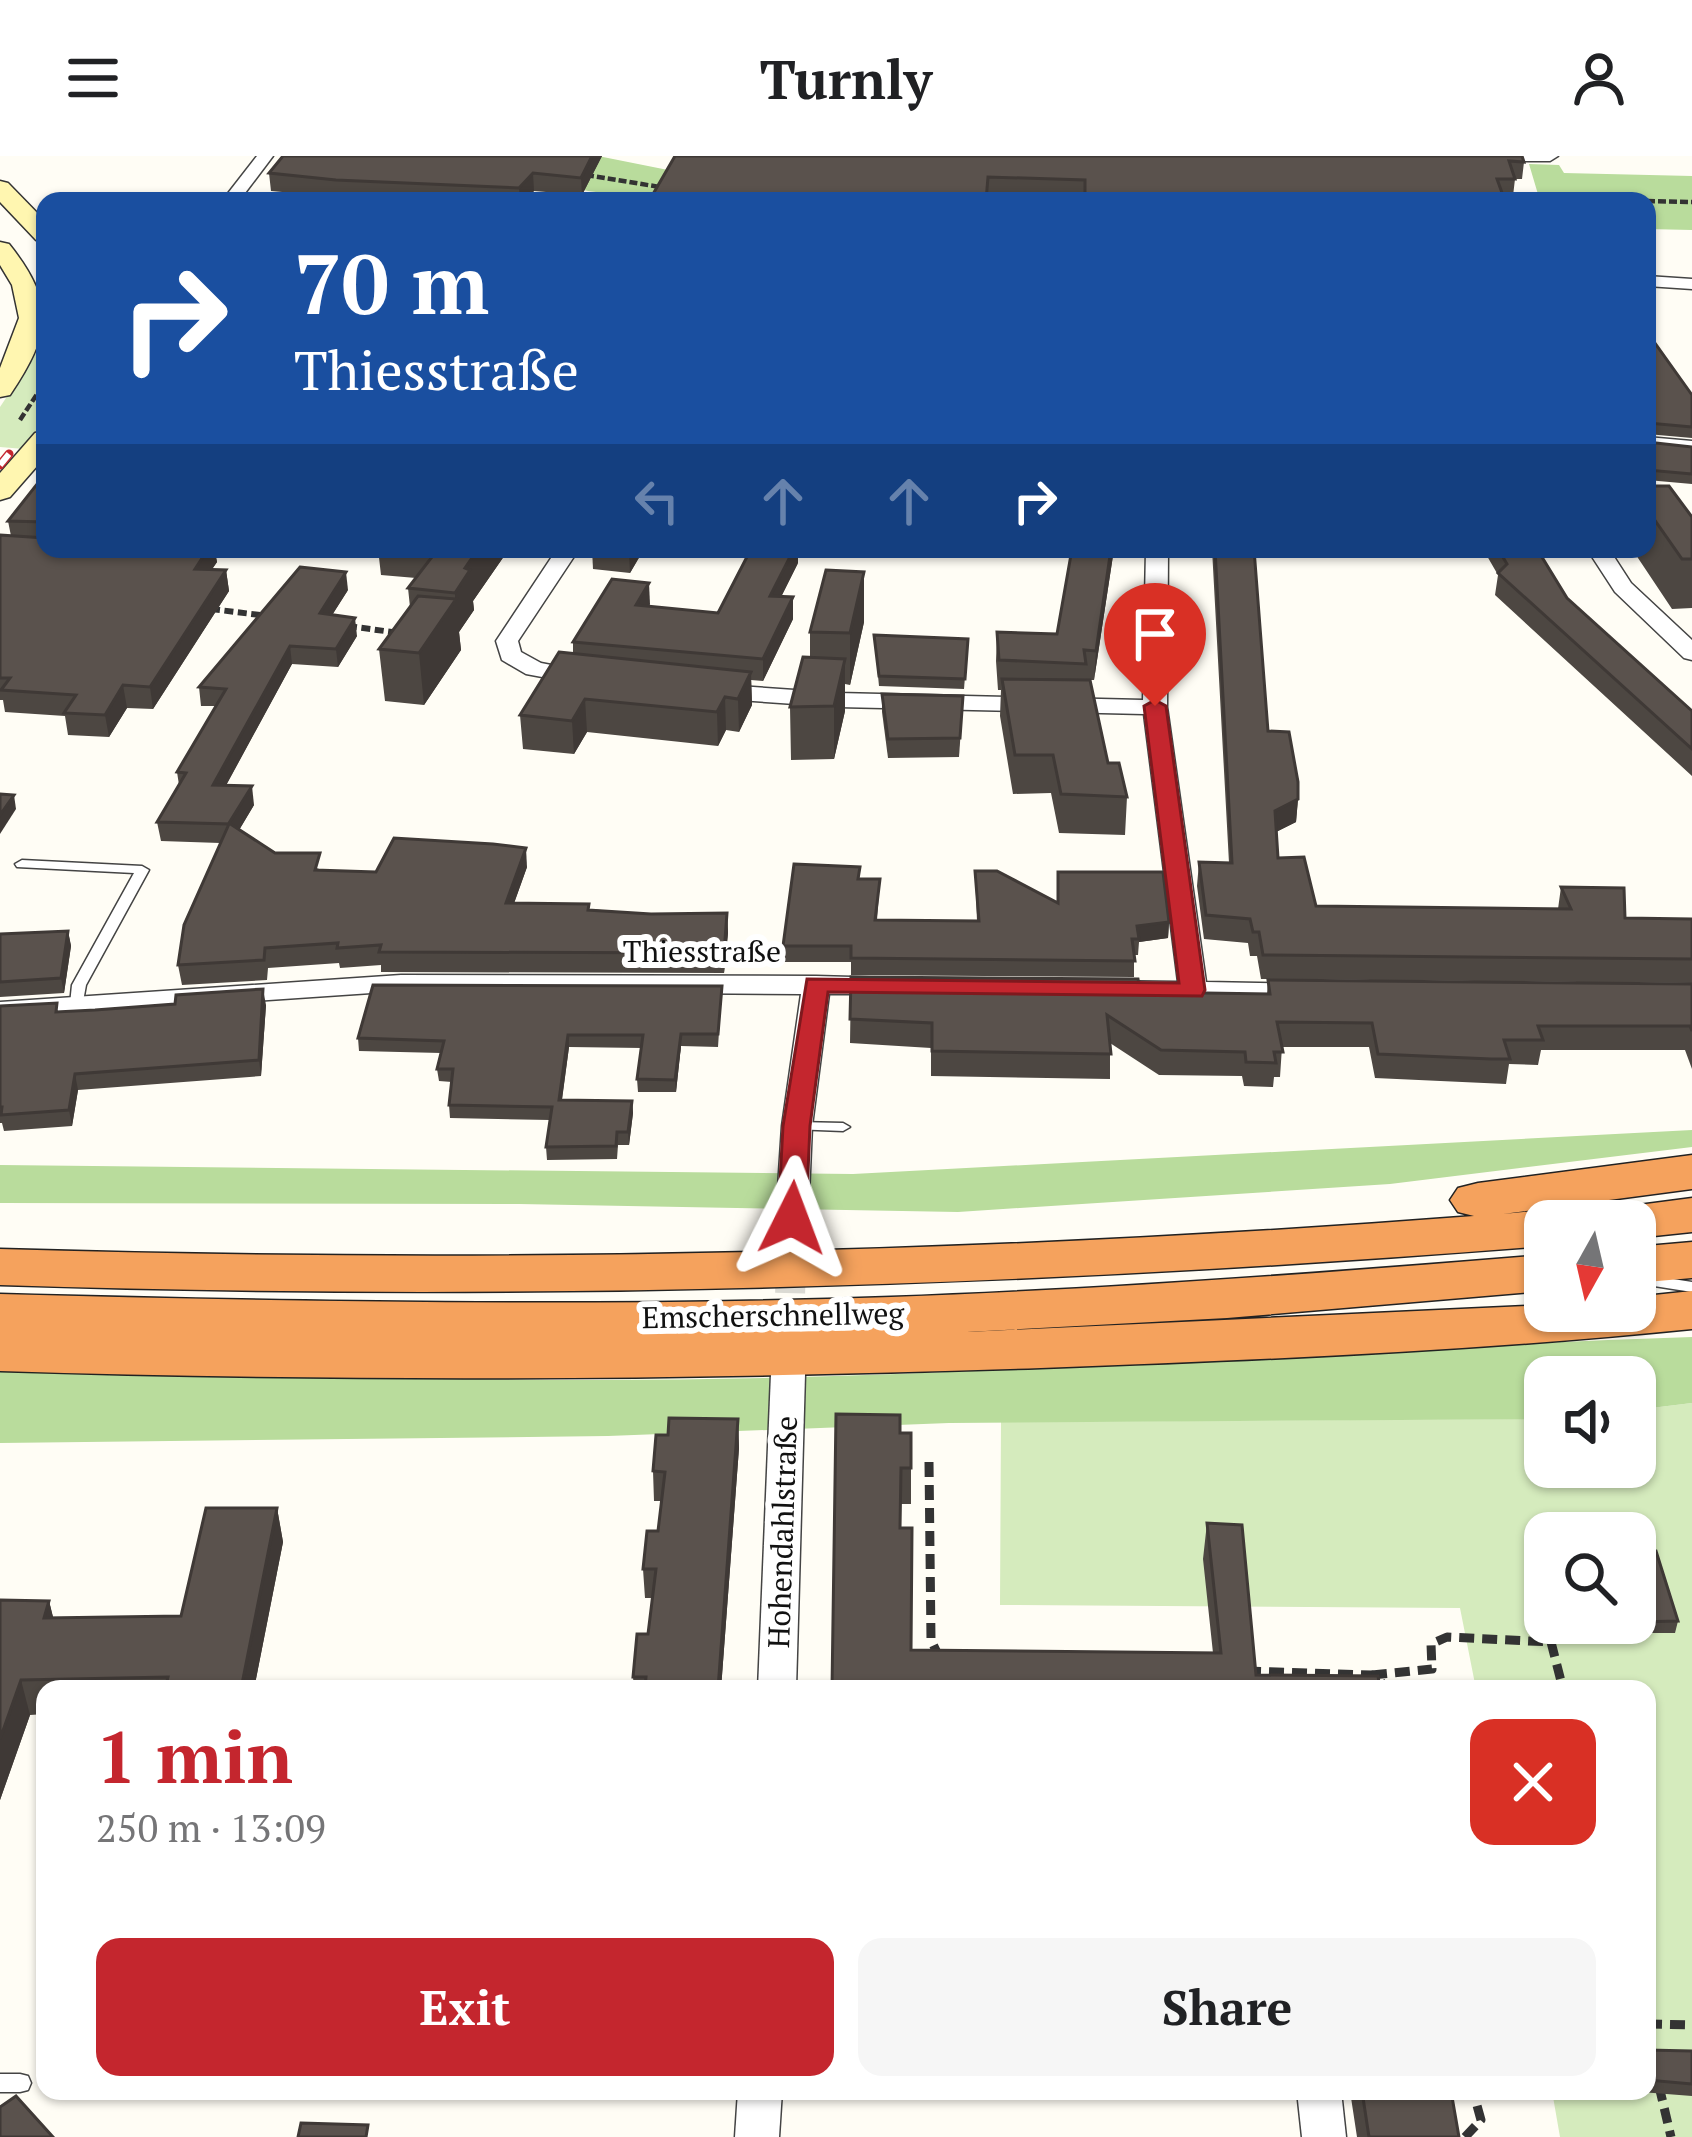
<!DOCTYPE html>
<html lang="en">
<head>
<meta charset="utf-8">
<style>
	:root { --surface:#fff; --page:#f6f6f6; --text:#202124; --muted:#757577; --accent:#c4262e }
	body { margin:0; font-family:"PT Serif",serif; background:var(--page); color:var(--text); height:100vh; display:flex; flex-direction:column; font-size:45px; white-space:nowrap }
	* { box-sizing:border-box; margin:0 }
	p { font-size:39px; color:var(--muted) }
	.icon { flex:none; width:66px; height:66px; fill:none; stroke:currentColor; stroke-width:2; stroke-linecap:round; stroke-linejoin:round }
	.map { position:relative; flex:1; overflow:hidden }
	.side { position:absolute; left:36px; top:1524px; width:1620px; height:420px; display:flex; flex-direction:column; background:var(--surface); border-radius:24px; box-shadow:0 3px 9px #0004 }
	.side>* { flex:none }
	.top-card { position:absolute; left:36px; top:36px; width:1620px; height:366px; border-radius:24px; box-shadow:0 3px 9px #0004; background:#1a4fa0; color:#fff; overflow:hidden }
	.needle { width:78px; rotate:188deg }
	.fabs { position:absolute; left:1524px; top:1044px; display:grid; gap:24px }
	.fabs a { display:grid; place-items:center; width:132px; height:132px; border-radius:24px; background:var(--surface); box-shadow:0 3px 9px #0004; font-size:60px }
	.pin { position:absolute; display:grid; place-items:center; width:102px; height:102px; color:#fff; margin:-123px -51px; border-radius:50% 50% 50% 0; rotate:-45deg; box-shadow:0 0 12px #0007 }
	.pin .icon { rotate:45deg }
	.me { position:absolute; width:132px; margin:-66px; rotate:3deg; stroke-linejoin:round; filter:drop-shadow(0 0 9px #0008) }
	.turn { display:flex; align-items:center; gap:42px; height:252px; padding:0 60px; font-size:54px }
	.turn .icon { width:156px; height:156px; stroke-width:2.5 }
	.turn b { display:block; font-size:84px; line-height:102px }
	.lanes { display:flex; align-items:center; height:114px; padding:0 60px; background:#0003; justify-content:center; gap:60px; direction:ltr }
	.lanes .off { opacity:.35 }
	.round { display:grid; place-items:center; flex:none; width:126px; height:126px; border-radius:24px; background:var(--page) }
	.summary { display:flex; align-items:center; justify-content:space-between; height:204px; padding:0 60px }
	h1 { font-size:72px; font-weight:700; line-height:90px; color:var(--accent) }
	.button { display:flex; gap:24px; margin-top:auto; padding:24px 60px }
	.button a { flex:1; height:138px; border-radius:24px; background:var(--accent); color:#fff; font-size:48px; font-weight:700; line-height:138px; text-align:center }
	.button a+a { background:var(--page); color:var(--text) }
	header { display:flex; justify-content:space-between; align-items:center; height:156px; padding:0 60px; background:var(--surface); font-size:54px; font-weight:700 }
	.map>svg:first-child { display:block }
	.green { fill:#d5ebbd; fill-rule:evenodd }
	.forest { fill:#b9dc9c }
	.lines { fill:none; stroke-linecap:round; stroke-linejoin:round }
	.street-tunnel { stroke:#dbdad3; stroke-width:30; stroke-dasharray:30 15; stroke-linecap:butt }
	.lane-casing { stroke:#444; stroke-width:3 }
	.street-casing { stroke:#444; stroke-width:3 }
	.secondary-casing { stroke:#333; stroke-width:3 }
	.highway-casing { stroke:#222; stroke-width:3 }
	.path-far2 { stroke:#333; stroke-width:4.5; stroke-dasharray:8 3; stroke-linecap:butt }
	.path-far1 { stroke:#333; stroke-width:6; stroke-dasharray:9 4.5; stroke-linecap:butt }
	.path { stroke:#333; stroke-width:9; stroke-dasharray:15 8; stroke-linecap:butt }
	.lane { fill:#fff; fill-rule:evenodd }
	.street { fill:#fff; fill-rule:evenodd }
	.secondary { fill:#fff6b0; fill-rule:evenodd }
	.highway { fill:#f5a25d; fill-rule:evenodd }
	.rail-casing { stroke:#c4262e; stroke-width:9 }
	.rail { stroke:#fff; stroke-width:6; stroke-dasharray:16; stroke-linecap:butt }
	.wall { fill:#4d4742 }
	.shaded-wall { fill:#3f3936 }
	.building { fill:#5a524d; stroke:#3f3936; stroke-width:3 }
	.route { fill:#c4262e; stroke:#7f191e; stroke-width:3 }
	.labels { text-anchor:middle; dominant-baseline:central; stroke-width:12; stroke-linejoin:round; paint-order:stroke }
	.street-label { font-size:30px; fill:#111; stroke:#fff }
</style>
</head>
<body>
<header><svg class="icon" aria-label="menu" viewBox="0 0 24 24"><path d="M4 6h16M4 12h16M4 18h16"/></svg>Turnly<svg class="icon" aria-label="person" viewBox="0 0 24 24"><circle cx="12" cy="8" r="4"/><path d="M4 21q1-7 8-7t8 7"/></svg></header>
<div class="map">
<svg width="1692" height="1981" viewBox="0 0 1692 1981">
	<rect width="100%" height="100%" fill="#fffdf5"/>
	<g class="green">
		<path d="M41,179L45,269L24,293L0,291V251L36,197Z"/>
		<path d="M1692,1247V1981H1560L1552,1935H1647V1533H1476L1460,1452L1000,1449L1001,1266L1545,1263V1311H1635V1254ZM1545,1377H1635V1467H1545Z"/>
	</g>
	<g class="forest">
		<path d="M598,0L668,14L1011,32L1533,45H667L588,35L462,4Z"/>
		<path d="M1529,8L1559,9L1564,17L1692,20V74L1647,73V45H1540Z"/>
		<path d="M1692,974V991L1390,1028L958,1056L519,1048L0,1047V1009L853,1018Z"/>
		<path d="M1692,1181V1247L1635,1254V1221H1545V1263L949,1267L608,1280L0,1287V1209C199,1214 398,1224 597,1224C962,1224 1327,1193 1692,1181Z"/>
	</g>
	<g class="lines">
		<path class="street-tunnel" d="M789,1182L792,1062"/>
		<g class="lane-casing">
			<g id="lane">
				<path d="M234,37L317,42L321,45L231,42L230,40Z"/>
				<path d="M535,39L539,42L538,45H530Z"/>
				<path d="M22,704L142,710L149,714L86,829L82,851L77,852L70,848L72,829L134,717L17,711L15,708Z"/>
				<path d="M797,966L843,967L850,971L843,975L792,973L790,970L792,967Z"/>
				<path d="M1635,1117L1692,1126V1136L1635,1127Z"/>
				<path d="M0,1918H20L28,1920L31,1927L28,1934L20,1936H0Z"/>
			</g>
		</g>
		<g class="street-casing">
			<g id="street">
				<path d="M257,0H273L239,45H222Z"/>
				<path d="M1440,0H1558L1550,5H1448Z"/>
				<path d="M1647,120L1692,123V133L1647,130Z"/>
				<path d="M1647,281L1692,285V297L1647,293Z"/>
				<path d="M557,393H579L518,485L521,496L541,507L593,517V527L585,529L526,518L502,504L496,485Z"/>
				<path d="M1146,393H1168L1167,551L1206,826L1308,828L1322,836L1318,842L1098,841L1084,833L1098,825L1178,826L1144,558L838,551L710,542L698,535L710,528L838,537L1143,544Z"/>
				<path d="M1587,393H1609L1631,427L1692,484V504L1684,502L1615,436Z"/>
				<path d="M401,819L816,820L888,822L902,830L888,838H829L812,970L808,1062L792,1072L776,1062L782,970L801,838L401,835L0,862V846Z"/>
				<path d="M788,1207L800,1210L805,1218L796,1533H758L771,1218L776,1210Z"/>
				<path d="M738,1935H782L779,1981H735Z"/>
				<path d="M1297,1935H1341L1346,1981H1302Z"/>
			</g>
		</g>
		<g class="secondary-casing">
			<g id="secondary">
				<path d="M0,25L8,27L45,65V86L36,84L0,46Z"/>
				<path d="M0,86L9,88C56,147 51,178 10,239L0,241V212L19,162L12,129L0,109Z"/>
				<path d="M45,275V301L10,341L0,344V317L35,277Z"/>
			</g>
		</g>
		<g class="highway-casing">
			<g id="highway">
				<path d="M1692,999V1033L1503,1058L1545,1054L1565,1060L1568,1065H1545V1090C1030,1131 517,1146 0,1129V1093C492,1108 983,1098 1474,1060L1458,1056L1450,1044L1458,1032L1478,1027Z"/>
				<path d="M1692,1042V1076L1635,1082V1065H1600L1608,1053Z"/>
				<path d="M1692,1086V1122L1635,1127V1091Z"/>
				<path d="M1545,1099V1135L1227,1162L967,1176L1545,1149V1155H1635V1141L1692,1135V1173C1476,1195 1259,1204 1041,1212C694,1224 347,1226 0,1215V1138C297,1146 594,1151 891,1141C1110,1133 1327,1117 1545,1099Z"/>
			</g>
		</g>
		<g class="path-far2">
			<path d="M586,19L666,32"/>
			<path d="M1552,45H1642"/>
			<path d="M1647,45L1692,46"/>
			<path d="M20,264L45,226"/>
		</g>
		<g class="path-far1">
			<path d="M211,453L268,460"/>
			<path d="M348,470L399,477"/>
		</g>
		<g class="path">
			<path d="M929,1306L931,1484L940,1503"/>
			<path d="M1246,1515L1372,1519L1389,1533"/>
			<path d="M1372,1519L1432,1513L1431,1488L1447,1481L1551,1486L1563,1533"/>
			<path d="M1647,1868L1692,1869"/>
			<path d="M1647,1878L1653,1904"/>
			<path d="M1659,1930L1671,1981"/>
			<path d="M1465,1981L1481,1964L1473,1935"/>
		</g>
		<use href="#lane" class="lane"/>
		<use href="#street" class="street"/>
		<use href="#secondary" class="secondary"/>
		<use href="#highway" class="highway"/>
		<g class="rail-casing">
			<path id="rail" d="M0,309L9,298"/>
		</g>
		<use href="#rail" class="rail"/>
	</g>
	<g class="wall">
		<path d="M602,0L582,39L534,35L524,45H424L338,41L271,35L269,17Z"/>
		<path d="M675,0L1524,6L1522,23H1515L1513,40L1084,42L988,39Z"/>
		<path d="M1647,183L1692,239V282L1647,278Z"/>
		<path d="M1647,286L1692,291V328L1647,324Z"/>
		<path d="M45,318V393H218L215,396L217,406L212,413L226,414L229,435L153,553L127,552L109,581L68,579L65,560L5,556L3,544H0V379L11,380L8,365Z"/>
		<path d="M1647,330L1692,361V452L1672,453L1632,393H1647Z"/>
		<path d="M378,393H509L473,445L474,454L459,476L461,494L424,549L385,545L379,493L410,451L408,432L416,422L381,419Z"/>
		<path d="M592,393H644L630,417L593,413Z"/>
		<path d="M1114,393L1094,524H1090L1108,607L1127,641L1125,679L1059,677L1051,637L1013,638L1000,560L1001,534H998L996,505L997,476L1057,478Z"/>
		<path d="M1212,393H1266L1265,397H1254L1268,575L1298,643L1296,666L1276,676L1278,702L1316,750L1558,753L1561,731L1625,762L1692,763V827L1261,823L1257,800H1250L1248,787L1204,783L1197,730L1199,706L1229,707Z"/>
		<path d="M1483,393H1537L1567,442L1692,555V620L1495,439L1498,419Z"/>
		<path d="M798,407L781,441L793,463L763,525L751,524L752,549L739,576L726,574L718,590L587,576L574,598L523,593L520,559L573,498V486L650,448L649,451L718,457Z"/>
		<path d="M864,416V466L850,529L845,528V555L834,603L791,604L790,551L810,501V476Z"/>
		<path d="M348,434L332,459L357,480L338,511L292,508L226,629L254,649L239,674L275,697L322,714L376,716L527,711L514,747L651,758L727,757L728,777L724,817L381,816V809L340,812L339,807L268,812L267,824L182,829L178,809L220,687L161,685L157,666L179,629L177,616L216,550H201L199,531Z"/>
		<path d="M874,479L968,483L964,533L879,530Z"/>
		<path d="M882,538L962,559L959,601L888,602L882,556Z"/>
		<path d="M975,715L1057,747L1169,766L1168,782L1139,786L1138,799H1134V821L851,819V806H784L783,790L860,723H880L877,764L977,765Z"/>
		<path d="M68,775L71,790L64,837L0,841V778Z"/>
		<path d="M851,821L1140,836L1267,838L1268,824L1692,828V913L1685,894H1541L1538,909L1509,908L1506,928L1375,922L1369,891H1282L1280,921H1274L1273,931L1244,930L1242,920L1159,919L1110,887V923L931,920V892L850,887Z"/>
		<path d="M722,830L718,891L681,890L676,936H638L637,923L642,892L569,891L562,944L632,945L633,957L629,989H618L617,1003L547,1004L546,991L550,964L450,962L449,949L452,926L439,925L437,913L441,897L359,895L358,882Z"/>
		<path d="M266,849L261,920L78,934L72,970L4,975L2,967H0V850L59,856Z"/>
		<path d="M738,1263L739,1292L721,1533H634L633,1521L648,1478L652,1442H645L643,1413L658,1375L661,1345H654L653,1315L668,1279Z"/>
		<path d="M900,1277L911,1312V1348H900V1372L911,1494L1213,1497L1203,1403L1207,1367L1256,1519L832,1533Z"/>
		<path d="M277,1352L283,1386L254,1533H45V1558L30,1559L0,1644V1444L49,1445L53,1462L181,1460Z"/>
		<path d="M1635,1395L1678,1465L1675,1477H1621L1618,1467H1635Z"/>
		<path d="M1647,1894L1692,1895V1940L1628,1935H1647Z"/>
		<path d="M1350,1935H1454L1453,1941L1459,1981H1357Z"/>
	</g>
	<g class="shaded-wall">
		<path d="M592,0H602L582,39L581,22Z"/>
		<path d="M533,17L534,35L524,45H520L519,32Z"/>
		<path d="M208,393H218L215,396L217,406L198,434L195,413Z"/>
		<path d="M478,393H509L473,445L474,454L459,476L461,494L424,549L419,497L455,445V437L465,412Z"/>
		<path d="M630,393H644L630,417L629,396Z"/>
		<path d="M788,393H798V407L771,461L770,440Z"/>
		<path d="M1111,393H1114L1094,524L1096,495Z"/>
		<path d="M226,414L229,435L153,553L150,531Z"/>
		<path d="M346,416L348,434L322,475L320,457Z"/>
		<path d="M864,416V466L850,529V477Z"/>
		<path d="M649,427L650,448L637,471L636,449Z"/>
		<path d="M793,441V463L763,525V503Z"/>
		<path d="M355,462L357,480L338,511L336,493Z"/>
		<path d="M290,490L292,508L216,648L213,629Z"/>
		<path d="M845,503V555L834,603V550Z"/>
		<path d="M751,516L752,549L739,576L738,543Z"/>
		<path d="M123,529L127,552L109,581L105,559Z"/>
		<path d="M725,541L726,574L718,590L717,556Z"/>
		<path d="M585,543L587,576L574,598L572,565Z"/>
		<path d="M252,630L254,649L232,686L229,667Z"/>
		<path d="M14,639L16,653L0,678V659Z"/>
		<path d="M1298,643L1296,666L1272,678L1275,655Z"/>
		<path d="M526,692L527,711L507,767L506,747Z"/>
		<path d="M727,757L728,777L724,817V797Z"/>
		<path d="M1169,766L1168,782L1139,786L1137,770Z"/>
		<path d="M68,775L71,790L64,837L61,822Z"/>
		<path d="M263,833L266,849L261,920L259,904Z"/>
		<path d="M681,878V890L676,936L675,924Z"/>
		<path d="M568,879L569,891L560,957L559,944Z"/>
		<path d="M75,918L78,934L72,970L69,954Z"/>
		<path d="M632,945L633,957L629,989L628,976Z"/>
		<path d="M738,1263L739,1292L721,1533H718Z"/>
		<path d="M277,1352L283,1386L254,1533H243L242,1528Z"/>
		<path d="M49,1445L58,1480L44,1462Z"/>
		<path d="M21,1524L30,1559L0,1644V1583Z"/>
	</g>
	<g class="building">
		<path d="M283,0H592L581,22L533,17L519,32L336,24L269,17Z"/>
		<path d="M675,0H1522L1524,6L1509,5L1515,23H1497L1505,45H1085V24L988,21L986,45H649Z"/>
		<path d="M1647,183H1652L1692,239V271L1649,267L1647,274Z"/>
		<path d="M1647,286L1692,291V318L1647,314Z"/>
		<path d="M45,318V366L8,365Z"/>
		<path d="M1647,330H1669L1692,361V403H1682L1647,353Z"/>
		<path d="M0,379L45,382V393H208L195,413L226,414L150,531L123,529L105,559L64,557L76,539L1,534L10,522H0Z"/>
		<path d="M438,393H478L465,412L470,414L455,437L408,432Z"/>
		<path d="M751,393H794L770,440L793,441L763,503L573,486L612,423L649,427L636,449L718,457Z"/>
		<path d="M1072,393H1111L1096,495L1084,494L1086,508L999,504L997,476L1057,478Z"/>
		<path d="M1215,393H1254L1268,575L1289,576L1298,626V643L1275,655L1278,702L1304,701L1316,750L1571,753L1561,731L1624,732L1625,762L1692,763V803L1263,799L1259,776H1253L1250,763L1206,759L1199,706L1232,707Z"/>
		<path d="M1498,393H1537L1567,442L1692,555V593L1498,417L1507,408Z"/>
		<path d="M300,411L346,416L320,457L355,462L336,493L290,490L213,629L252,630L229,667L275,697H320L315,714L376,716L394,682L493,688L526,692L506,747L589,748L588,754L651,758L727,757L724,797L379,796L381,789L337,792L338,787L265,792L264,804L178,809L184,769L229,668L157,666L186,617L177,616L226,533L199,531Z"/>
		<path d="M826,414L864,416L850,477L810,476Z"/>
		<path d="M418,440L456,443L419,497L379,493Z"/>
		<path d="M874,479L968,483L965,523L879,520Z"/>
		<path d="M559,496L751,516L738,543L725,541L717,556L585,543L572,565L520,559Z"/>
		<path d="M803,501L845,503L834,550L790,551Z"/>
		<path d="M1002,523L1090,524L1108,607H1119L1127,641L1061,638L1053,599H1015Z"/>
		<path d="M882,538L963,540L960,582L888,583Z"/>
		<path d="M0,638L14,639L0,659Z"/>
		<path d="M794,708L860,711L858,723H880L875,764L979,765L975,715H997L1058,747V716H1163L1169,766L1137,770L1139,783H1132L1135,805L851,802V790H783Z"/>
		<path d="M68,775L61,822L0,826V778Z"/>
		<path d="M851,821L1138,823L1140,836L1270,838L1268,824L1692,828V875L1690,870H1538L1543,884H1504L1510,903H1491L1378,898L1372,867L1277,866L1283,896H1274L1276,907L1246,906L1245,896L1161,894L1107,859L1111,898L932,895V867L850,863Z"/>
		<path d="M373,829L722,830L718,878H681L675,924L637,923L643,879H568L559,944L632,945L628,976H617L616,990L546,991L552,951L449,949L453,913H437L444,885L358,882Z"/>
		<path d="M263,833L259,904L75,918L69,954L1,959L2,951H0V850L57,847L56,856L95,854L175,848L176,839Z"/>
		<path d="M836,1258L900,1259V1277H911V1312H901L900,1372H912L911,1494L1221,1497L1207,1367L1242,1369L1256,1519L1378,1520L1380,1533H832Z"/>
		<path d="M669,1262L738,1263L718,1533H645L646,1521H633L637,1478H648L656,1413H643L647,1375H658L665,1316L653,1315L656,1279H668Z"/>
		<path d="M206,1352H277L242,1528L166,1529L168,1521L21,1524L0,1583V1444L49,1445L44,1462L181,1460Z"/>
		<path d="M1635,1395H1656L1678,1465L1635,1466Z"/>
		<path d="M1647,1894L1692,1895V1928L1647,1924Z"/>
		<path d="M1362,1935H1451L1459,1981H1369Z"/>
		<path d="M16,1940L53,1981H0V1951Z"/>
		<path d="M301,1967L368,1969L366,1981H298Z"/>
	</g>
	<path class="route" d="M1155,544L1166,550L1205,834L1202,840L828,836L810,970L806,1062L792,1070L782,1068L778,1062L783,970L807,823L1179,827L1144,550Z"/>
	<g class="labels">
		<g class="street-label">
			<text x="702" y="795">Thiesstraße</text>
			<text transform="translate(773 1159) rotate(-1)">Emscherschnellweg</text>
			<text transform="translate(782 1376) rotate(-88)">Hohendahlstraße</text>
		</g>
	</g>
</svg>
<div class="fabs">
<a><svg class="needle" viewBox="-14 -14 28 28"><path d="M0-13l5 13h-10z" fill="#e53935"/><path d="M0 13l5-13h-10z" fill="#757577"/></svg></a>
<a><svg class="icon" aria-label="sound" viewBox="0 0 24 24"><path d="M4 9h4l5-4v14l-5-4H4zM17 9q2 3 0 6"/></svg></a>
<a><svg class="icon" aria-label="search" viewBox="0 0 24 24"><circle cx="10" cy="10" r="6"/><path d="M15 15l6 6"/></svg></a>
</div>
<div class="pin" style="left:1155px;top:550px;background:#d93025"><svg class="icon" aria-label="arrive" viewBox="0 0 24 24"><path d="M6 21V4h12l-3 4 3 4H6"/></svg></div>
<svg class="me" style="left:792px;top:1062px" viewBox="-20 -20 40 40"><path d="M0-17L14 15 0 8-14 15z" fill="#c4262e" stroke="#fff" stroke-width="4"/></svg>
<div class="top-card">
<div class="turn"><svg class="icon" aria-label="right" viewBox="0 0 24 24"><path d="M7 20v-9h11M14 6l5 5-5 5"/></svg><div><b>70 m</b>Thiesstraße</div></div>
<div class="lanes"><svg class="icon off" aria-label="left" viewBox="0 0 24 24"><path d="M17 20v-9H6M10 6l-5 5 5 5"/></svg><svg class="icon off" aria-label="ahead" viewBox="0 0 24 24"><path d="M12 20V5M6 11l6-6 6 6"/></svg><svg class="icon off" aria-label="ahead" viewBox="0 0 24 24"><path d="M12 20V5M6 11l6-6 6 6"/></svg><svg class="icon" aria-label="right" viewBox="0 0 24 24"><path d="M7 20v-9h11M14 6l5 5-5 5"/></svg></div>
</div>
<section class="side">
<div class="summary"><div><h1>1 min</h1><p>250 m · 13:09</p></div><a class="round" style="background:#d93025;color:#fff"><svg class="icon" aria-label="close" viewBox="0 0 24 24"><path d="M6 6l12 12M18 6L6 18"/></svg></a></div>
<div class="button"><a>Exit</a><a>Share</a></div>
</section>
</div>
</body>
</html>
